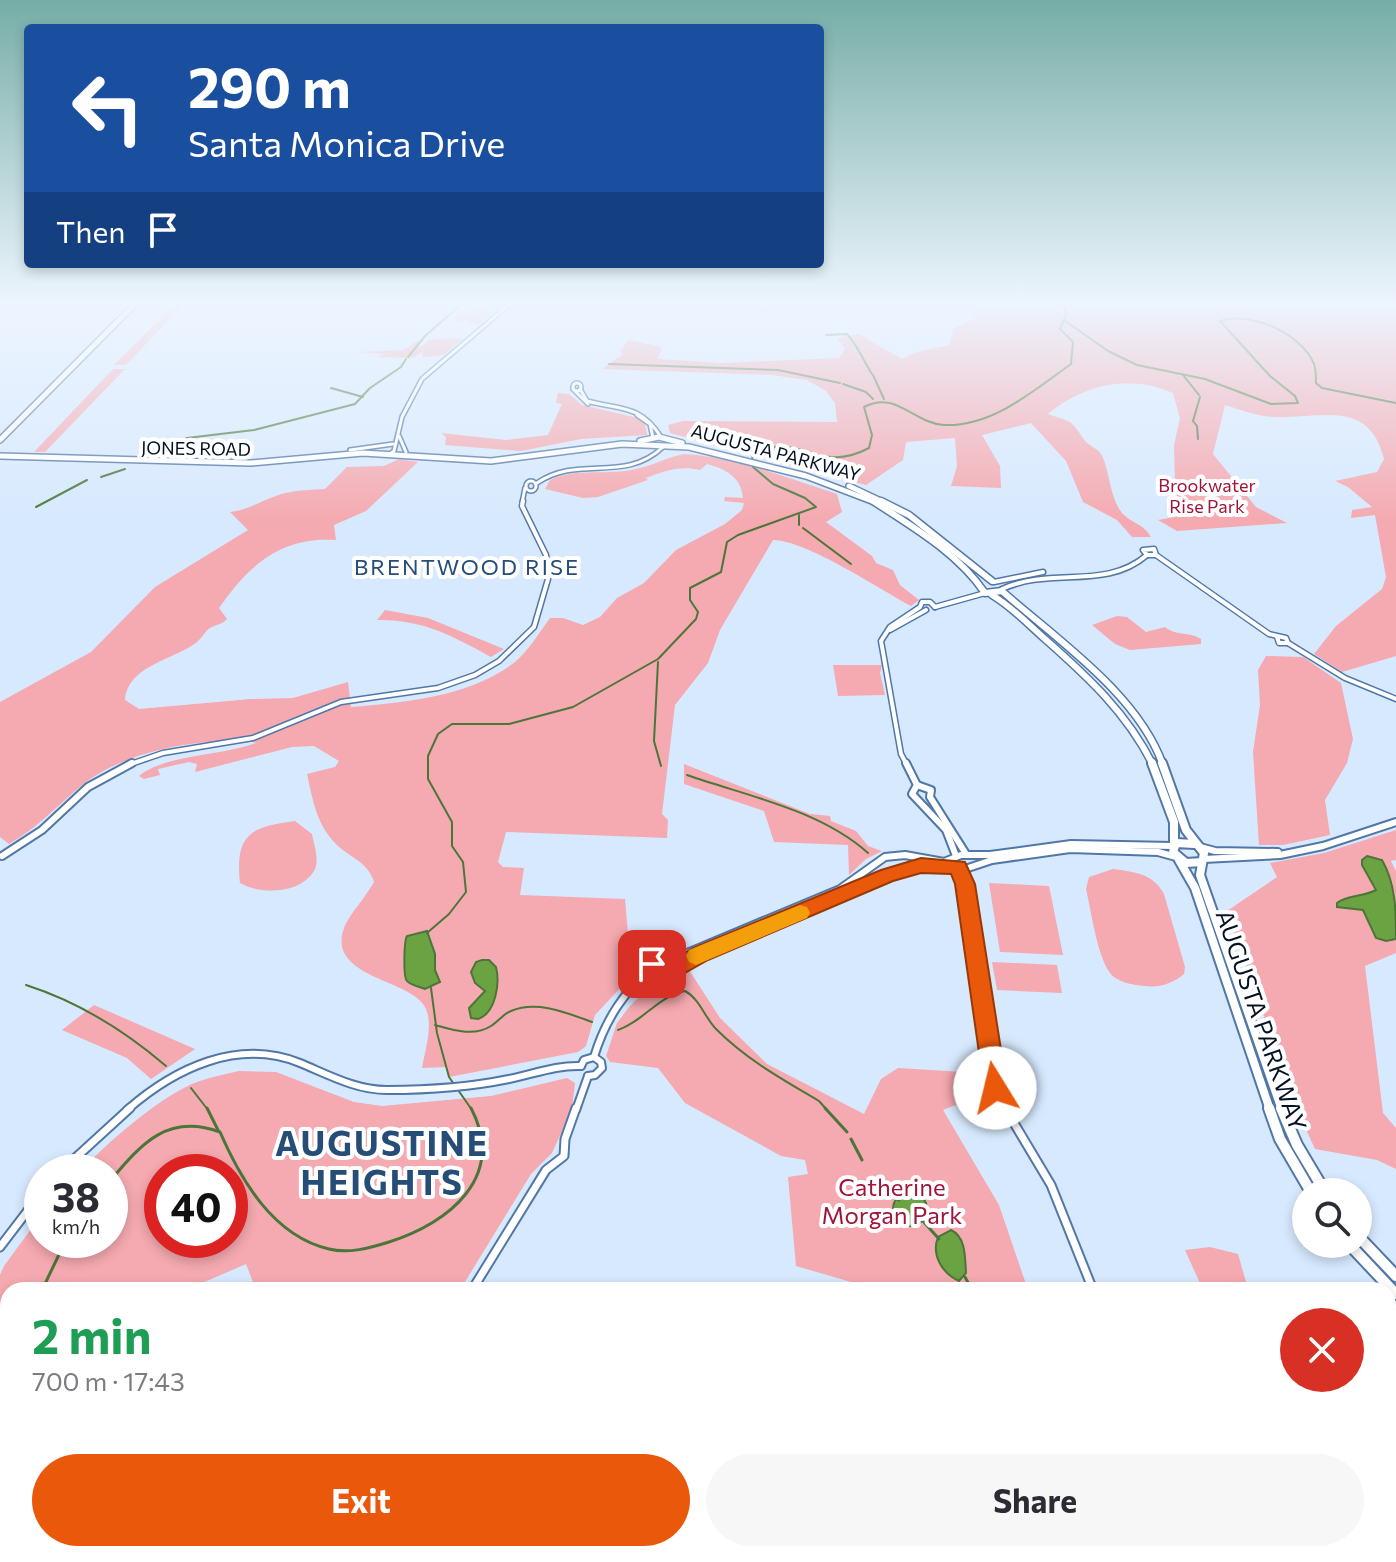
<!DOCTYPE html>
<html lang="en">
<head>
<meta charset="utf-8">
<style>
	:root { --surface:#fff; --page:#f7f7f7; --text:#2b2b33; --muted:#7c7c81; --accent:#ea580c }
	body { margin:0; font-family:Commissioner,sans-serif; background:var(--page); color:var(--text); height:100vh; display:flex; flex-direction:column; font-size:30px; white-space:nowrap }
	* { box-sizing:border-box; margin:0 }
	p { font-size:26px; color:var(--muted) }
	.icon { flex:none; width:44px; height:44px; fill:none; stroke:currentColor; stroke-width:2; stroke-linecap:round; stroke-linejoin:round }
	.map { position:relative; flex:1; overflow:hidden }
	.drawer { position:absolute; left:0px; top:1282px; width:1396px; height:280px; display:flex; flex-direction:column; background:var(--surface); border-radius:24px 24px 0 0; box-shadow:0 4px 12px #0003 }
	.drawer>* { flex:none }
	.banner { position:absolute; left:24px; top:24px; width:800px; height:244px; border-radius:8px; box-shadow:0 4px 12px #0003; background:#1a4fa0; color:#fff; overflow:hidden }
	.fabs { position:absolute; left:1292px; top:1178px; display:grid; gap:16px }
	.fabs a { display:grid; place-items:center; width:80px; height:80px; border-radius:50%; background:var(--surface); box-shadow:0 4px 12px #0003; font-size:40px }
	.speed { position:absolute; left:24px; top:1154px; display:flex; gap:16px; font-size:40px; font-weight:700; text-align:center }
	.speed>* { display:grid; place-content:center; width:104px; height:104px; border-radius:50%; background:var(--surface); box-shadow:0 4px 12px #0003; line-height:1 }
	.speed small { font-size:20px; font-weight:400 }
	.speed .limit { border:12px solid #d22; background:#fff; color:#111 }
	.pin { position:absolute; display:grid; place-items:center; width:68px; height:68px; color:#fff; margin:-34px; border-radius:16px; box-shadow:0 4px 12px #0006 }
	.me { position:absolute; width:88px; margin:-44px; rotate:351deg; stroke-linejoin:round; filter:drop-shadow(0 0 6px #0008) }
	.turn { display:flex; align-items:center; gap:28px; height:168px; padding:0 32px; font-size:36px }
	.turn .icon { width:104px; height:104px; stroke-width:2.5 }
	.turn b { display:block; font-size:56px; line-height:68px }
	.then { display:flex; align-items:center; height:76px; padding:0 32px; background:#0003; gap:16px; font-size:30px }
	.round { display:grid; place-items:center; flex:none; width:84px; height:84px; border-radius:42px; background:var(--page) }
	.headline { display:flex; align-items:center; justify-content:space-between; height:136px; padding:0 32px }
	h1 { font-size:48px; font-weight:700; line-height:60px; color:#1e9e55 }
	.primary-button { display:flex; gap:16px; margin-top:auto; padding:16px 32px }
	.primary-button a { flex:1; height:92px; border-radius:48px; background:var(--accent); color:#fff; font-size:32px; font-weight:700; line-height:92px; text-align:center }
	.primary-button a+a { background:var(--page); color:var(--text) }
	.map>svg:first-child { display:block }
	.green { fill:#f5a9b0; fill-rule:evenodd }
	.water { fill:#6ba242; stroke:#4c7639; stroke-width:2 }
	.lines { fill:none; stroke-linecap:round; stroke-linejoin:round }
	.stream-far1 { stroke:#4c7639; stroke-width:2 }
	.stream { stroke:#4c7639; stroke-width:3 }
	.minor-far3-casing { stroke:#5077a7; stroke-width:6 }
	.minor-far2-casing { stroke:#5077a7; stroke-width:7 }
	.minor-far1-casing { stroke:#5077a7; stroke-width:10 }
	.minor-casing { stroke:#5077a7; stroke-width:11 }
	.major-far3-casing { stroke:#5077a7; stroke-width:8 }
	.major-far2-casing { stroke:#5077a7; stroke-width:9 }
	.major-far1-casing { stroke:#5077a7; stroke-width:12 }
	.major-casing { stroke:#5077a7; stroke-width:14 }
	.minor-far3 { stroke:#fff; stroke-width:3 }
	.minor-far2 { stroke:#fff; stroke-width:4 }
	.minor-far1 { stroke:#fff; stroke-width:6 }
	.minor { stroke:#fff; stroke-width:7 }
	.major-far3 { stroke:#fff; stroke-width:5 }
	.major-far2 { stroke:#fff; stroke-width:6 }
	.major-far1 { stroke:#fff; stroke-width:8 }
	.major { stroke:#fff; stroke-width:10 }
	.route { fill:#ea580c; stroke:#983908; stroke-width:2 }
	.slow { fill:#f59e0b }
	.labels { text-anchor:middle; dominant-baseline:central; stroke-width:8; stroke-linejoin:round; paint-order:stroke }
	.far-street-label { font-size:18px; fill:#031123; stroke:#fff }
	.far-park-label { font-size:18px; fill:#9f1439; stroke:#fff }
	.neighbourhood-label { font-size:22px; letter-spacing:2px; fill:#264c78; stroke:#fff }
	.near-street-label { font-size:24px; fill:#031123; stroke:#fff }
	.near-park-label { font-size:24px; fill:#9f1439; stroke:#fff }
	.near-district-label { font-size:34px; font-weight:bold; letter-spacing:2px; fill:#264c78; stroke:#fff }
</style>
</head>
<body>
<div class="map">
<svg width="1396" height="1562" viewBox="0 0 1396 1562">
	<rect width="100%" height="100%" fill="#d7e9fe"/>
	<g class="green">
		<path d="M176,303H185L126,365H114Z"/>
		<path d="M452,303H506L479,324L467,323L466,320L457,323L455,318L458,314L468,312L463,304L449,309Z"/>
		<path d="M664,303H804L780,311L759,312L755,306L690,307Z"/>
		<path d="M972,303H1396V656L1342,672L1314,654L1336,626L1382,589L1386,577L1375,515L1351,518L1352,510L1372,507L1348,487L1335,481L1377,472L1384,459C1369,398 1320,419 1274,417C1256,416 1241,410 1225,405L1213,454L1256,507L1287,523L1177,531L1158,520L1180,516L1175,482L1174,445L1180,418L1173,393C1129,374 1085,384 1048,414C1075,423 1070,420 1086,442C1090,446 1098,449 1101,454C1110,470 1109,496 1122,513C1131,523 1144,524 1151,537H1132L1117,520L1083,502L1066,461L1031,423L982,435L1000,466L1001,488L951,486L957,466L955,438L906,442L903,460L866,485L670,433L668,425L683,421L837,422L835,403L826,391L807,380L772,375L602,369L623,354L620,350L629,340L662,347L658,359L722,363L839,358L845,349L837,338L859,334L902,359L917,352L950,345L953,329L975,318L976,307Z"/>
		<path d="M449,338L462,339L444,355L423,357L422,352L413,358L377,357L385,354L358,352L403,350L419,340L417,346L421,347L429,340Z"/>
		<path d="M113,369H125L45,452H34Z"/>
		<path d="M558,393L569,394L582,405L638,418L645,424L647,435L581,439L521,451L445,445L446,437L441,433L506,440L548,435L562,404L556,403Z"/>
		<path d="M684,454C737,457 787,478 837,494L842,512L826,522L872,556L876,563L893,570L900,585L919,600L911,606C879,589 806,540 773,540L720,630L708,663L675,705L662,814L668,820L667,838L506,832L498,862L503,867L524,868L520,895L625,899L628,934L639,958L638,969L595,1015L586,1046L578,1052L449,1077L446,1067L422,1068C425,1050 434,1024 425,1007C411,979 326,978 344,928C347,918 367,895 374,882C367,860 349,858 335,843C316,823 313,800 307,774L335,767L339,761L314,746L292,747L195,772L197,764L189,762L158,769L160,775L144,779L139,776C166,754 222,756 256,743C239,737 225,741 208,742C165,746 115,758 81,786C56,807 37,828 9,844L0,837V702L91,652L155,587L248,530L230,512C247,510 257,503 273,497C289,490 308,490 325,489L347,467L384,466L399,459L418,462L366,511L334,525L336,540C281,536 249,565 219,608L227,619C221,625 217,624 210,628C205,631 202,638 197,642C174,660 128,665 125,700L139,709L251,699L293,698L348,682L351,707C406,702 469,697 515,662C529,650 539,633 550,618H563L583,625L600,617L617,598L644,583L676,550L725,524L742,510L744,503L724,501L725,497L743,498C741,476 725,469 707,464L700,470C681,465 663,471 646,478L648,480L598,497L583,498L545,489L550,480C578,467 607,476 636,469C653,466 666,457 684,454Z"/>
		<path d="M385,610L428,618L504,649L491,657C453,636 422,619 377,620Z"/>
		<path d="M1117,616L1127,617L1146,632L1165,627C1178,637 1189,631 1201,639V644L1130,650L1115,644L1092,625Z"/>
		<path d="M1266,656L1303,657L1341,683L1353,739L1347,763L1325,800L1330,835L1283,845H1259L1253,752L1260,705L1258,670Z"/>
		<path d="M833,665H882L880,673L885,695L838,696Z"/>
		<path d="M684,764L810,814L830,816L831,821L856,831L868,846L882,851L866,859L849,875L848,845L774,842L764,811L684,784Z"/>
		<path d="M295,821L312,834C314,845 320,861 314,871C300,894 261,895 240,883C235,835 249,827 295,821Z"/>
		<path d="M1396,830V860L1391,861L1396,871V953L1365,966L1383,1113L1396,1128V1169L1377,1160L1315,1149L1297,1110L1227,911L1277,877L1270,863L1324,853Z"/>
		<path d="M1113,869C1134,872 1153,873 1164,894L1185,967L1184,974C1172,984 1159,988 1144,986C1134,985 1122,983 1114,977C1098,965 1091,909 1086,889L1089,877Z"/>
		<path d="M989,883L1049,886L1063,955L1000,952Z"/>
		<path d="M992,962L1057,965L1062,993L997,990Z"/>
		<path d="M689,970L720,1018L767,1064L864,1114L881,1079L898,1068L980,1073L982,1095L943,1110L999,1205L1028,1290H859L851,1282L796,1266L788,1177L808,1174L805,1160L781,1156L685,1103L658,1068L610,1062L606,1056L617,1023L629,1007L645,991L666,987Z"/>
		<path d="M94,1005L195,1049L151,1079L127,1058L62,1030Z"/>
		<path d="M239,1071L276,1072L354,1102L382,1106L491,1096L567,1078L575,1083L572,1109L552,1153L531,1174L460,1290H256L246,1264L186,1290H8V1554H101L102,1562H0V1275L4,1266L42,1214V1240H110V1172H80C105,1144 162,1095 197,1082C211,1077 226,1074 239,1071ZM162,1172H230V1240H162Z"/>
		<path d="M1210,1247L1238,1254L1246,1282L1272,1290H1203L1185,1250Z"/>
		<path d="M1040,1554H1214L1226,1562H1047Z"/>
	</g>
	<g class="water">
		<path d="M1367,856L1382,860C1396,884 1396,912 1396,939L1386,941L1376,938L1363,910L1337,907V903C1347,895 1363,897 1376,890L1362,865V860Z"/>
		<path d="M427,931L435,954V970L440,982L425,989C420,987 410,985 407,981C403,977 404,941 407,936Z"/>
		<path d="M482,960H489L496,967C500,983 496,1013 478,1019L471,1018L469,1008L485,991L475,983L471,972L476,962Z"/>
		<circle cx="910" cy="1209" r="17"/>
		<path d="M951,1230C966,1237 965,1257 966,1273L959,1281C942,1273 931,1255 938,1237Z"/>
	</g>
	<g class="lines">
		<g class="stream-far1">
			<path d="M1064,320L1108,351L1137,365L1205,379L1271,404L1298,403L1295,396L1270,376L1220,321C1251,311 1301,333 1314,364C1316,370 1316,377 1316,383L1322,388L1396,403"/>
			<path d="M826,335L847,334C858,346 863,360 872,374"/>
			<path d="M408,357L425,336L463,303"/>
			<path d="M609,364L778,370L840,383"/>
			<path d="M873,375L884,399"/>
			<path d="M1183,375L1199,395"/>
			<path d="M843,384L866,392L873,399"/>
			<path d="M331,388L363,397"/>
			<path d="M1198,439L1197,426L1193,421L1200,397"/>
			<path d="M150,456L187,438L254,430L355,404L370,388L401,367L406,359"/>
			<path d="M101,477L125,469"/>
			<path d="M36,507L87,480"/>
			<path d="M799,515V525"/>
			<path d="M803,528L851,564"/>
			<path d="M658,662L654,741L661,766"/>
			<path d="M687,775C747,796 820,810 868,853"/>
			<path d="M427,933L449,914L466,892L463,862L452,846V822L428,779V756L438,734L452,724H509L573,707L658,659L696,619L698,612L690,600V588L721,572L727,542L738,535L816,507L805,498L773,484L753,467L752,454C800,429 816,476 869,448L872,435L864,407C896,390 913,423 944,425C993,427 1034,390 1071,364L1073,342L1060,329L1066,315L1064,303"/>
			<path d="M26,985C79,1002 124,1030 166,1066"/>
			<path d="M431,988L437,1033L449,1077L472,1110"/>
			<path d="M435,1025C453,1030 474,1037 491,1026C498,1022 503,1014 511,1011C537,1000 567,1013 592,1022"/>
			<path d="M618,1030C644,1021 658,996 685,991C700,999 705,1018 716,1029C747,1060 782,1079 819,1101L827,1110"/>
			<path d="M191,1088L208,1110"/>
		</g>
		<g class="stream">
			<path d="M207,1108L218,1130"/>
			<path d="M825,1108L847,1132"/>
			<path d="M851,1139L862,1160"/>
			<path d="M110,1181C142,1143 168,1113 220,1132C241,1180 273,1236 329,1249C348,1254 370,1248 389,1242C449,1223 507,1177 471,1108"/>
			<path d="M888,1192L899,1200"/>
			<path d="M922,1220L939,1239"/>
			<path d="M965,1277L972,1290"/>
			<path d="M42,1290L66,1240"/>
			<path d="M0,1344L8,1340"/>
			<path d="M41,1554L43,1562"/>
			<path d="M1170,1554L1178,1562"/>
		</g>
		<g class="minor-far3-casing">
			<g id="minor-far3">
				<circle cx="577" cy="387" r="4"/>
				<path d="M573,389L588,404"/>
				<path d="M580,389L587,401C620,410 640,404 661,437"/>
				<path d="M637,415L650,424L653,438"/>
				<path d="M399,436L406,452"/>
				<path d="M350,450L393,444"/>
				<path d="M390,454L394,451L402,417L422,379L511,303"/>
				<circle cx="531" cy="486" r="5"/>
				<path d="M537,483C579,454 624,484 663,447"/>
				<path d="M522,503L525,488"/>
			</g>
		</g>
		<g class="minor-far2-casing">
			<g id="minor-far2">
				<path d="M1154,549L1156,555H1147L1143,550Z"/>
				<path d="M1156,555L1269,634L1286,638L1288,643L1345,678L1396,699"/>
				<path d="M994,582L1043,572"/>
				<path d="M1002,589C1053,566 1105,591 1147,555"/>
				<path d="M935,607L985,593"/>
				<path d="M890,630L926,610"/>
				<path d="M1277,637L1279,643H1288"/>
				<path d="M128,765L163,753L253,738L341,702L438,688L475,675L499,661L534,627L548,579L546,555L522,506L523,501"/>
				<path d="M907,765L901,754L881,641L890,627L920,607L922,602H930L935,607"/>
			</g>
		</g>
		<g class="minor-far1-casing">
			<g id="minor-far1">
				<path d="M906,763L917,785"/>
				<path d="M917,785L931,790L930,797L966,854"/>
				<path d="M917,785L912,794L946,830L956,856"/>
				<path d="M1200,847L1215,851L1278,852"/>
				<path d="M2,856L42,830L88,787L132,763"/>
				<path d="M1204,859L1280,855L1323,846L1396,822"/>
				<path d="M960,869L965,884L998,1097L1006,1110"/>
				<path d="M636,984L662,980L674,968L700,954L909,868L965,869L992,860L1070,849L1158,852L1176,857"/>
				<path d="M594,1057C606,1017 623,997 650,965L663,963L840,889L885,857L905,855L944,862L961,855H990L1071,844L1173,846"/>
				<path d="M581,1066L584,1060L594,1057"/>
				<path d="M588,1076L595,1075L602,1068L601,1062L594,1057"/>
				<path d="M127,1110C175,1068 238,1038 300,1063C329,1075 356,1090 387,1090C427,1090 470,1087 509,1079C534,1074 556,1065 581,1066"/>
				<path d="M576,1110L588,1076"/>
			</g>
		</g>
		<g class="minor-casing">
			<g id="minor">
				<path d="M1005,1108L1051,1185L1093,1290"/>
				<path d="M60,1172L130,1108"/>
				<path d="M0,1247L42,1192"/>
				<path d="M472,1290L546,1170L564,1156L565,1139L576,1108"/>
				<path d="M697,1554L698,1562"/>
				<path d="M1238,1554L1249,1562"/>
				<path d="M1255,1554L1266,1558"/>
				<path d="M724,1562L725,1554"/>
				<path d="M1262,1562L1271,1557L1281,1562"/>
			</g>
		</g>
		<g class="major-far3-casing">
			<g id="major-far3">
				<path d="M0,440L136,303"/>
				<path d="M640,441L659,437L682,443"/>
				<path d="M0,456L251,463L363,453L491,461L622,444L689,447L806,476L877,503"/>
				<path d="M849,486L885,503"/>
			</g>
		</g>
		<g class="major-far2-casing">
			<g id="major-far2">
				<path d="M873,501C913,527 958,553 985,593L1002,591"/>
				<path d="M881,501L909,515L992,581"/>
				<path d="M1002,591C1057,640 1138,694 1163,765"/>
				<path d="M992,595C1012,607 1027,623 1045,639C1088,677 1127,713 1153,765"/>
			</g>
		</g>
		<g class="major-far1-casing">
			<g id="major-far1">
				<path d="M1152,763L1174,822V845"/>
				<path d="M1162,763L1186,830L1204,853L1200,875L1282,1110"/>
				<path d="M1194,844L1176,843L1173,852L1186,863L1202,862"/>
				<path d="M1179,860L1195,888L1270,1110"/>
			</g>
		</g>
		<g class="major-casing">
			<g id="major">
				<path d="M1269,1108L1280,1139L1311,1192"/>
				<path d="M1281,1108L1297,1145L1325,1192"/>
				<path d="M1358,1236L1396,1276"/>
				<path d="M1349,1244L1396,1294"/>
			</g>
		</g>
		<use href="#minor-far3" class="minor-far3"/>
		<use href="#minor-far2" class="minor-far2"/>
		<use href="#minor-far1" class="minor-far1"/>
		<use href="#minor" class="minor"/>
		<use href="#major-far3" class="major-far3"/>
		<use href="#major-far2" class="major-far2"/>
		<use href="#major-far1" class="major-far1"/>
		<use href="#major" class="major"/>
	</g>
	<linearGradient id="sky" x2="0" y2="1"><stop stop-color="#76ada6"/><stop offset="0.58" stop-color="#edf5ff"/><stop offset="1" stop-color="#edf5ff" stop-opacity="0"/></linearGradient>
	<rect width="1396" height="522" fill="url(#sky)"/>
	<path class="route" d="M921,858L965,862L975,884L1007,1088L1004,1095L995,1098L987,1095L984,1088L955,884L951,874L921,873L893,881L708,960L669,982L661,979L658,973L645,970L642,964L645,958L652,955L674,959L693,948L881,870Z"/>
	<path class="slow" d="M800,905L807,907L810,913L807,918L696,965L689,962L686,956L689,950Z"/>
	<g class="labels">
		<g class="far-street-label">
			<text transform="translate(196 448) rotate(1)">JONES ROAD</text>
			<text transform="translate(776 452) rotate(15)">AUGUSTA PARKWAY</text>
		</g>
		<g class="far-park-label">
			<text x="1207" y="485">Brookwater<tspan x="1207" dy="21">Rise Park</tspan></text>
		</g>
		<g class="neighbourhood-label">
			<text x="467" y="566">BRENTWOOD RISE</text>
		</g>
		<g class="near-street-label">
			<text transform="translate(1262 1020) rotate(71)">AUGUSTA PARKWAY</text>
		</g>
		<g class="near-park-label">
			<text x="892" y="1186">Catherine<tspan x="892" dy="28">Morgan Park</tspan></text>
		</g>
		<g class="near-district-label">
			<text x="382" y="1142">AUGUSTINE<tspan x="382" dy="39">HEIGHTS</tspan></text>
		</g>
	</g>
</svg>
<div class="fabs">
<a><svg class="icon" aria-label="search" viewBox="0 0 24 24"><circle cx="10" cy="10" r="6"/><path d="M15 15l6 6"/></svg></a>
</div>
<div class="speed"><div>38<small>km/h</small></div><div class="limit">40</div></div>
<div class="pin" style="left:652px;top:964px;background:#d93025"><svg class="icon" aria-label="arrive" viewBox="0 0 24 24"><path d="M6 21V4h12l-3 4 3 4H6"/></svg></div>
<svg class="me" style="left:995px;top:1088px" viewBox="-20 -20 40 40"><circle r="19" fill="#fff"/><path d="M0-13L10 11 0 6-10 11z" fill="#ea580c"/></svg>
<div class="banner">
<div class="turn"><svg class="icon" aria-label="left" viewBox="0 0 24 24"><path d="M17 20v-9H6M10 6l-5 5 5 5"/></svg><div><b>290 m</b>Santa Monica Drive</div></div>
<div class="then">Then<svg class="icon" aria-label="arrive" viewBox="0 0 24 24"><path d="M6 21V4h12l-3 4 3 4H6"/></svg></div>
</div>
<section class="drawer">
<div class="headline"><div><h1>2 min</h1><p>700 m · 17:43</p></div><a class="round" style="background:#d93025;color:#fff"><svg class="icon" aria-label="close" viewBox="0 0 24 24"><path d="M6 6l12 12M18 6L6 18"/></svg></a></div>
<div class="primary-button"><a>Exit</a><a>Share</a></div>
</section>
</div>
</body>
</html>
